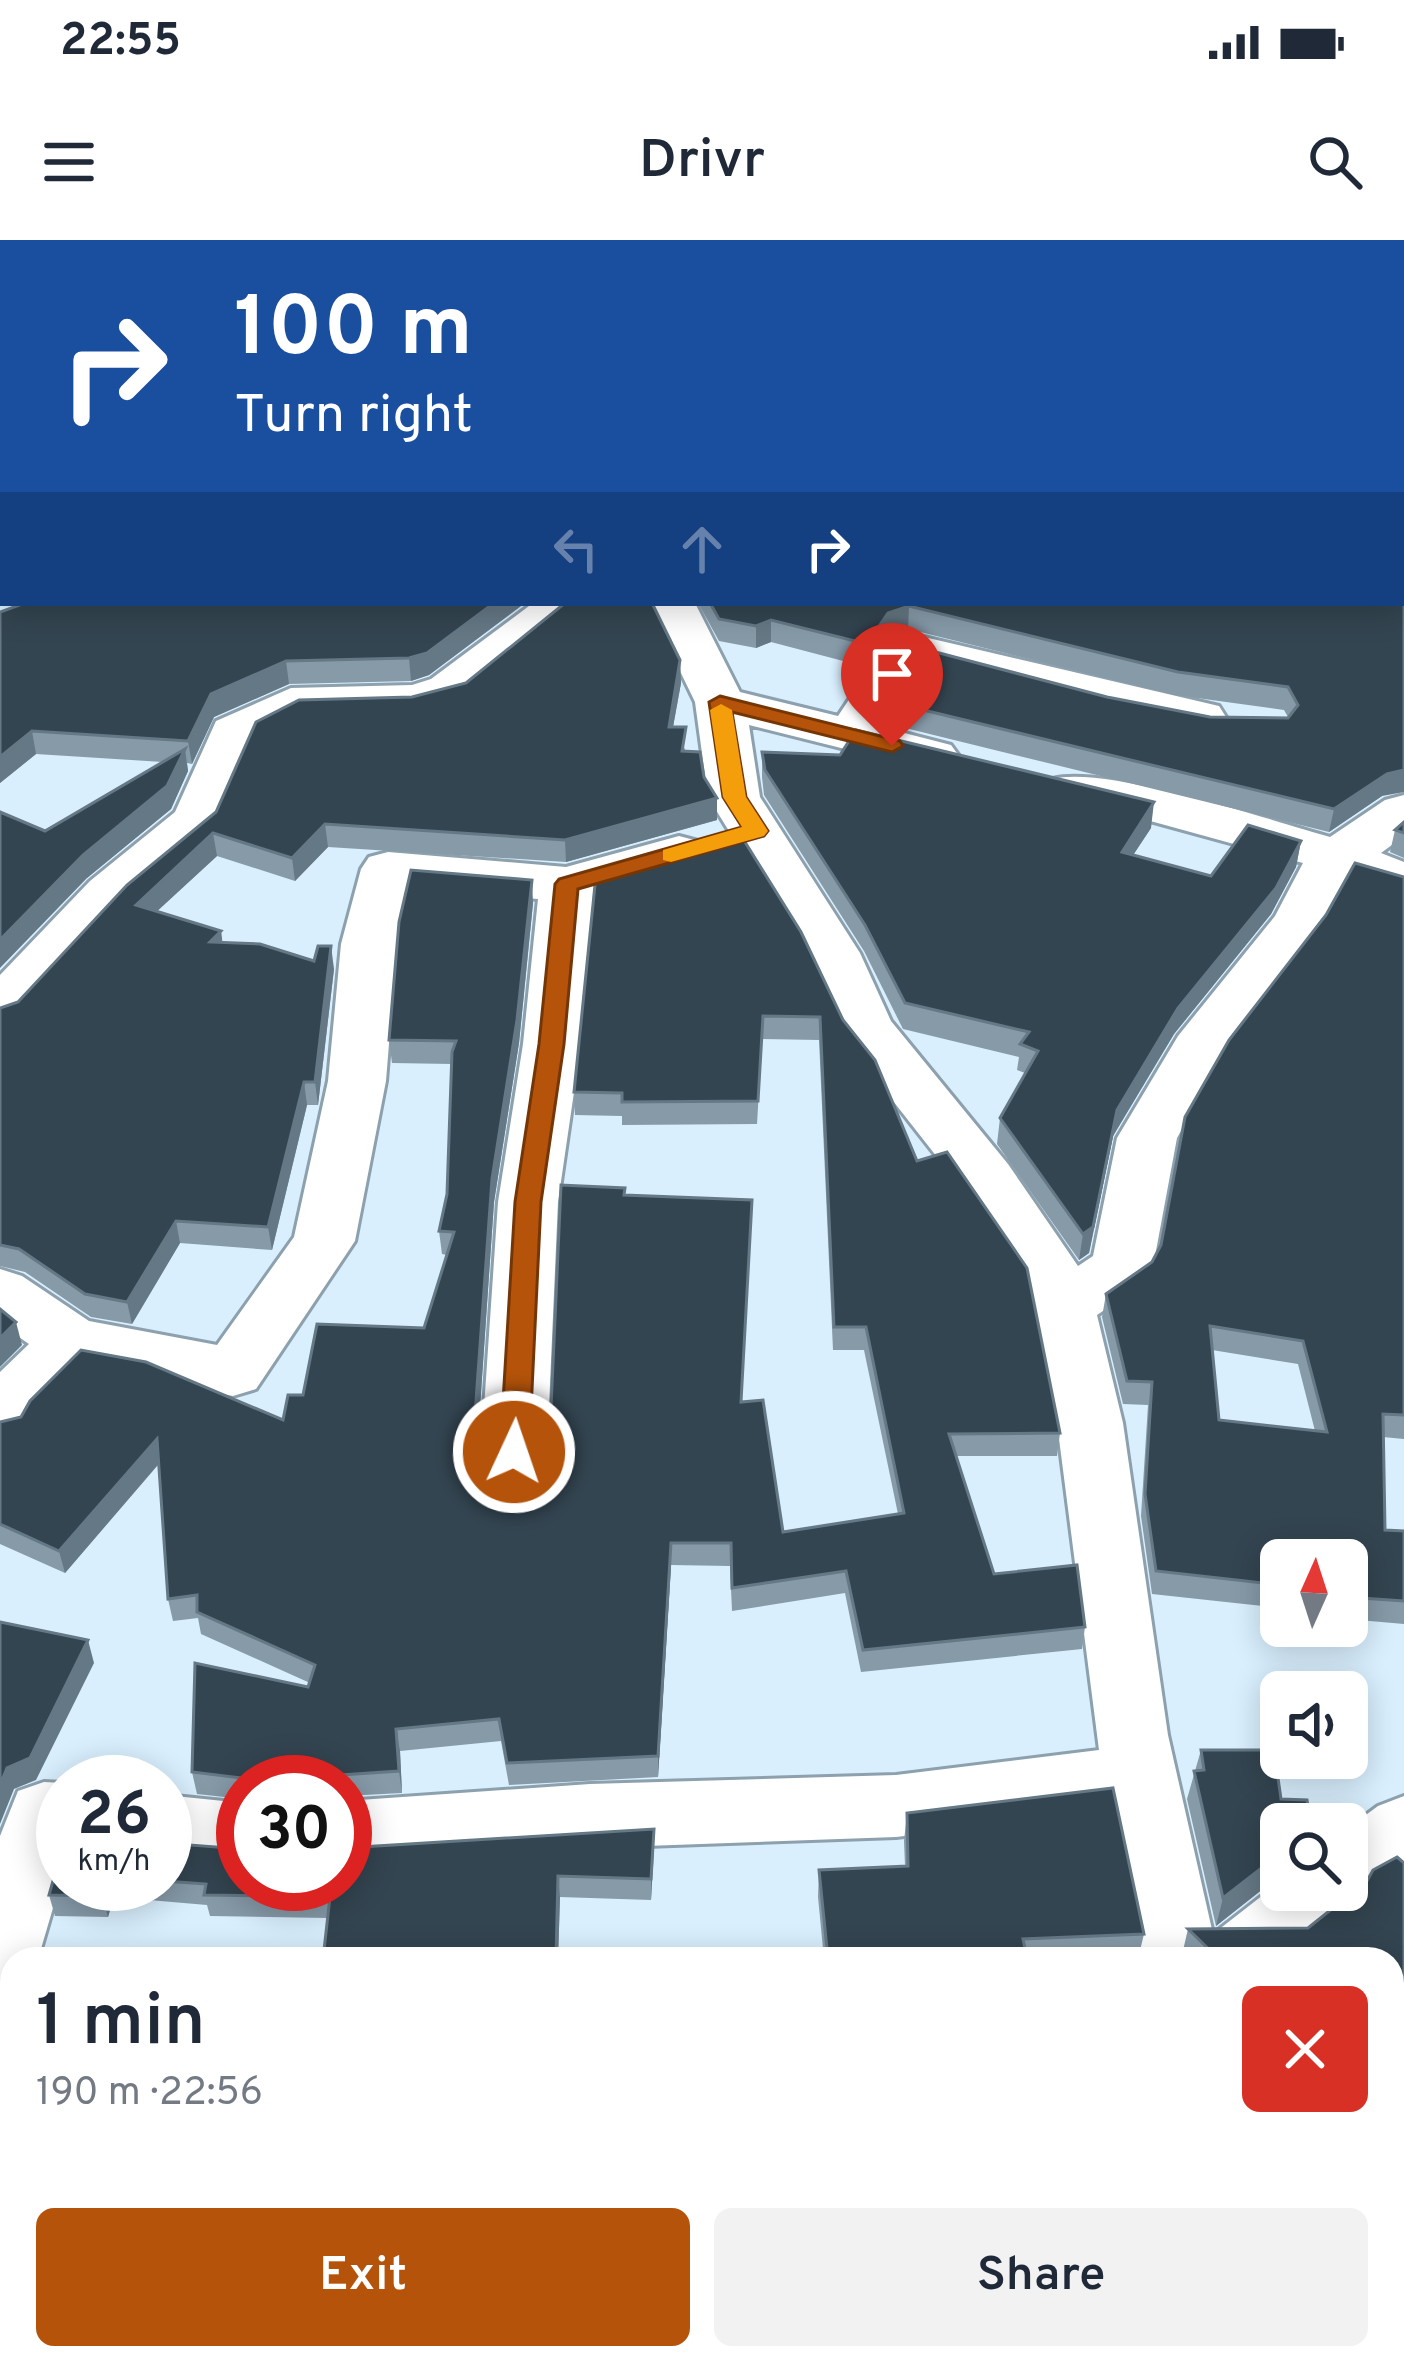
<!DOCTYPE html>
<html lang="en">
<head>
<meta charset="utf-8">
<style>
	:root { --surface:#fff; --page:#f2f2f3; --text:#1f2937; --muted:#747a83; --accent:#b45309 }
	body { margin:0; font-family:Overpass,sans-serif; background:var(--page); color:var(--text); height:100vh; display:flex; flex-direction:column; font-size:45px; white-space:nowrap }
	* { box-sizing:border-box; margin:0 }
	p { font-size:39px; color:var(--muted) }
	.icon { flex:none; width:66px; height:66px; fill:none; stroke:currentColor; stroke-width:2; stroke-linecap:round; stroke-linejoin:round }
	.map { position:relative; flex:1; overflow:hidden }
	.sheet { position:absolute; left:0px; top:1707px; width:1404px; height:423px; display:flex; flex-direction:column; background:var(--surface); border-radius:36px 36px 0 0; box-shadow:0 6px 30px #0003 }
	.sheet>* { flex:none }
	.top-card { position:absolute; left:0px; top:0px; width:1404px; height:366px; box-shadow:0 6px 30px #0003; background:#1a4fa0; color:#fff; overflow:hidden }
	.needle { width:78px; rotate:3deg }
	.tools { position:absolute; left:1260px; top:1299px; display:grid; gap:24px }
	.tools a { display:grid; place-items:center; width:108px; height:108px; border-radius:18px; background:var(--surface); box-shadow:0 6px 30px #0003; font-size:60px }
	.speed { position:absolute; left:36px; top:1515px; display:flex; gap:24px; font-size:60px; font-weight:700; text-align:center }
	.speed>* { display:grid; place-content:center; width:156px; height:156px; border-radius:50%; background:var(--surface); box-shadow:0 6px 30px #0003; line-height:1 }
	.speed small { font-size:30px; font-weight:400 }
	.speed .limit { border:18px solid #d22; background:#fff; color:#111 }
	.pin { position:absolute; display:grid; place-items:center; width:102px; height:102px; color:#fff; margin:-123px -51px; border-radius:50% 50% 50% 0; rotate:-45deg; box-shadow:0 0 12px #0007 }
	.pin .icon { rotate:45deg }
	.me { position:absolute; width:132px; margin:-66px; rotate:3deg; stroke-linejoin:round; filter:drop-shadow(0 0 9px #0008) }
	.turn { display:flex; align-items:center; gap:42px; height:252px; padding:0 36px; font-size:54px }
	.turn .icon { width:156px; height:156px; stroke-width:2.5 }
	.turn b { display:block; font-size:84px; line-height:102px }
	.lanes { display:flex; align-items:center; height:114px; padding:0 36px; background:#0003; justify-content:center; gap:60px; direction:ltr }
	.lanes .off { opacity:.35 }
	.round { display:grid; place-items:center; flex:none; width:126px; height:126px; border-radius:18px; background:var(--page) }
	.head { display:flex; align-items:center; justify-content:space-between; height:204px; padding:0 36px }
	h1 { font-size:72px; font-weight:600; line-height:90px }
	.action { display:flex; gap:24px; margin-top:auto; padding:24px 36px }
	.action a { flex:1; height:138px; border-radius:18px; background:var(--accent); color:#fff; font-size:48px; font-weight:600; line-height:138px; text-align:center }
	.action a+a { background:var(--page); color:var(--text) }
	.status { display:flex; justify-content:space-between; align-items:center; height:84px; padding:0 60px; background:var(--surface); direction:ltr }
	.status svg { height:33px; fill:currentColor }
	header { display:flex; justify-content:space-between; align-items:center; height:156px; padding:0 36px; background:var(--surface); font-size:54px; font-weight:600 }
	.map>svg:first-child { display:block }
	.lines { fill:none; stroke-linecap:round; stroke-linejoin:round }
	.minor-casing { stroke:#8ca0ae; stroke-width:6 }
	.minor { fill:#fff; fill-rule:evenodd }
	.wall { fill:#869aa8; fill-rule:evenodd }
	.shaded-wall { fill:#657885 }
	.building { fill:#334551; stroke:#657885; stroke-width:3; fill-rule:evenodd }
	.route { fill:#b45309; stroke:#753606; stroke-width:3 }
	.slow { fill:#f59e0b }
</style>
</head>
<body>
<div class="status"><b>22:55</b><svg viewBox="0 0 49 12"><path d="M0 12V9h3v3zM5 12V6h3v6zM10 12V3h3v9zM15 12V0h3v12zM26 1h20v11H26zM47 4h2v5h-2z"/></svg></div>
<header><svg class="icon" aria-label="menu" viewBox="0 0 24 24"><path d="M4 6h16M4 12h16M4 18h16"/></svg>Drivr<svg class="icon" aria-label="search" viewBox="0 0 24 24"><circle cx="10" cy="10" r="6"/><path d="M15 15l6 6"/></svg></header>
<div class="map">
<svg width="1404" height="2128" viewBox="0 0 1404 2128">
	<rect width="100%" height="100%" fill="#d9effe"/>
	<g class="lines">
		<g class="minor-casing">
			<g id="minor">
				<path d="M1401,102L1404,103V130L1401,129Z"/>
				<rect x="0" y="173" width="3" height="26"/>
				<path d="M533,363H588L467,461L414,475L301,478L256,501L217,591L128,665L20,782L0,788V735L90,641L175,572L216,481L291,448L412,445L431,439Z"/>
				<path d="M647,363H695L740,452L838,476L890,398L907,393L1219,466L1226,477L1219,488L1201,492L920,426L881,487L951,505L959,516L951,527L933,531L749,485L760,557L860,713L891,781L1008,924L1078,1026L1093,1016L1117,898L1178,796L1275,676L1303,623L1154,582L1053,561L1045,550L1053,539C1106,525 1269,580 1330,597L1385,560L1404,555V596L1381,613L1404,622V658L1349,639L1318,695L1221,820L1177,898L1153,1027L1144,1043L1097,1075L1123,1183L1168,1495L1213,1694L1281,1641V1650H1347V1589L1378,1566L1404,1556V1631L1373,1656L1358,1662L1353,1673L1295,1719H1142L1111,1571L896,1597L590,1608L345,1625V1561L590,1544L896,1535L1099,1510L1057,1183L1028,1049L966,954L846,801L804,713L708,557L695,462Z"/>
				<path d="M679,596L698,601L706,613L698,625L593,654L581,804L558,962L547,1212L537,1230L514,1237L491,1230L481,1212L498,962L523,804L538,659L410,648L397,704L386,841L355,1001L256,1149L233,1156L85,1128L32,1181L23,1197L0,1204V1132L29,1104L0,1084V1029L22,1036L89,1081L217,1105L294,997L328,841L341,704L361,629L369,617L388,612L566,627Z"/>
				<path d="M44,1542L63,1543V1634L38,1719H12V1749L0,1753V1596L18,1551Z"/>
				<path d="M165,1555L243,1563V1627L165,1619Z"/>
				<path d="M1275,2118H1361L1364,2128H1278Z"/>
			</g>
		</g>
		<use href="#minor" class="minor"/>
	</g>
	<g class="wall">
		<path d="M3,78V170H0V80Z"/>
		<path d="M3,213V355L0,356V216Z"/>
		<path d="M25,363H525L429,435L411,441L289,444L214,477L192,524L187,523L188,531L171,569L87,638L45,591L163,522L36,514L0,543V372Z"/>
		<path d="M698,363H1401L1382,556L1329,592L889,484L890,462L1107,457L1210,477H1288L1284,470L1175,455L908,389L886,395L866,427L771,402L756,408L719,401Z"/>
		<path d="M680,420L681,443L673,487L686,511L704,537L717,580L566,622L328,607L295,641L217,616L157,671L221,691L222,702L334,729L318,865H307L272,1010L180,1003L132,1084L91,1077L25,1032L0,1026V768L18,762L127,645L412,457Z"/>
		<path d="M762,512L1151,588L1133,615L1211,636L1301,601L1296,627L1271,674L1174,794L1113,896L1089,1013L1079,1020L997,904L1000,878L1025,833L1017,830L1019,817L903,789L864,711L764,555L762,537Z"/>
		<path d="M1404,582V618L1390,612L1395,590Z"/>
		<path d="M596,635L843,780L1060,1193L1057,1216H956L994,1334L1085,1387L1082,1409L861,1432L845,1353L732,1371L730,1326L671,1325L658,1537L509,1545L501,1501L400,1511L402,1553L345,1556V1542H243V1644L654,1589L651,1660L560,1657L558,1719H323L327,1678L210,1676L207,1665L114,1657L108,1677L55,1676L49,1655L63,1644H165V1603L241,1609L242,1559L197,1554L192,1532L308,1447L310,1443L201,1394L198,1378L173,1381L168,1359L158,1225L65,1333L0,1304V1182L283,1180L303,1155L424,1088L447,1015L442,1014L439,991L447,954L452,824L392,823L389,800L533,663L519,803L494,962L478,1195L488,1212L514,1219L537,1212L550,1190L625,955L741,1162L783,1292L898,1274L864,1110H833L819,800L762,799L757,884L622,885V876L575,875L574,852Z"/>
		<path d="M1404,637V1199L1383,1197L1385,1290L1404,1291V1384L1347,1379V1320H1281V1368L1152,1354L1141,1276L1148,1165L1123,1164L1102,1077L1106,1054L1152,1022ZM1212,1110L1298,1124L1315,1191L1219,1180Z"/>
		<path d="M1201,1510L1281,1584V1638L1278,1637L1216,1686L1187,1559Z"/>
		<path d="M907,1573L1144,1694L1138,1719H824L818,1657L819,1630L905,1626L904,1601Z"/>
		<path d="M1404,1623V1962L1392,1951V1719H1181L1188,1689L1308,1688Z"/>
		<path d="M12,1906V1992L0,1977V1930Z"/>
	</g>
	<g class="shaded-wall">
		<path d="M1404,78V90L1401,98V81Z"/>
		<path d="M494,363H525L429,435L411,441L409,418Z"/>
		<path d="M909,366L908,389L886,395L866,427L867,404L888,373Z"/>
		<path d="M771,380V402L756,408V386Z"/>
		<path d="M680,420L681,443L669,509V487Z"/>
		<path d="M286,421L289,444L214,477L192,524L188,501L211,454Z"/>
		<path d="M32,491L36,514L0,543V517Z"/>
		<path d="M185,509L188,531L171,569L87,638L0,728V700Z"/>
		<path d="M1404,530V552L1382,556L1329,592L1334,569L1387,534Z"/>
		<path d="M717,558V580L566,622L565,600Z"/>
		<path d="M1154,562L1151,588L1118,638L1122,612Z"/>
		<path d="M325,584L328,607L295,641L292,618Z"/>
		<path d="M213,593L217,616L140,687L136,665Z"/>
		<path d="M1301,601L1296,627L1271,674L1174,794L1113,896L1089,1013L1079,1020L1083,994L1117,870L1178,768Z"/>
		<path d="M532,640L533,663L519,803L494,962L477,1212L474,1189L492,939Z"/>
		<path d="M221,691L224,714L210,702Z"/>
		<path d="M331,706L334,729L318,865L315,842Z"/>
		<path d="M304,842L307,865L272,1010L268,987Z"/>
		<path d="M176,981L180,1003L132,1084L127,1062Z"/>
		<path d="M16,1082L22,1105L0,1127V1098Z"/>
		<path d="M157,1199L161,1221L65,1333L59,1311Z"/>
		<path d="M671,1303V1325L658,1537V1516Z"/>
		<path d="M88,1400L94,1423L36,1540L14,1549L0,1584V1545L7,1528Z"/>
		<path d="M396,1489L400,1511L402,1553L399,1531Z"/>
		<path d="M654,1589V1610L651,1660V1639Z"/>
		<path d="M1281,1613V1628L1278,1637L1216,1686L1223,1658Z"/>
		<path d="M558,1636L560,1657L558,1719H556Z"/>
		<path d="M106,1644H110L114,1657L108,1677L102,1656Z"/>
	</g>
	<g class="building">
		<path d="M0,0H1404V78L1401,79V3H3V64V49L0,50Z"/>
		<path d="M3,78V149H0V80Z"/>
		<path d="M1404,196V226H1401V201Z"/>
		<path d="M3,213V333H0V216Z"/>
		<path d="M1401,254L1404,257V530L1387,534L1334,569L890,462L924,409L1107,457L1210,477L1288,478L1298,465L1288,447L1178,432L909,366L888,373L867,404L771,380L756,386L719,379L710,363H1401Z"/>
		<path d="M25,363H494L427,413L409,418L286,421L211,454L188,501L32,491L0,517V372Z"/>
		<path d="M565,363H652L680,420L669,487H686L682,511L700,512L704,537L717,558L565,600L325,584L292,618L213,593L136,665L221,691L210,702L260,704L314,721L318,706H331L315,842H304L268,987L176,981L127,1062L85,1054L19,1009L0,1005V768L18,762L127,645L216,572L256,482L299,460L412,457L466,443Z"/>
		<path d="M856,490L1154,562L1122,612L1211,636L1248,585L1301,601L1276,648L1178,768L1117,870L1093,987L1083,994L1000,878L1038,811L1020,804L1029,792L905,763L865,685L765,530L762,512L840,515Z"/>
		<path d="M185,509L167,546L83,615L0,700V572L45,591Z"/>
		<path d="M1404,582V593L1395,590Z"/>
		<path d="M740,594L801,692L843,780L875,820L917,921L947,912L1027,1028L1060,1193L949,1194L994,1334L1077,1325L1085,1387L863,1410L846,1331L732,1348L731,1303H671L658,1516L507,1523L499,1479L396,1489L399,1531L341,1535L337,1542H243V1644H345V1608L654,1589L651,1639L558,1636L556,1719H323L330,1657L204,1655L206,1644L165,1641V1603L241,1609L242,1538L192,1532L195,1423L308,1447L315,1425L197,1372V1355L168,1359L157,1199L59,1311L0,1284V1182L21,1177L30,1161L81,1110L146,1122L283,1180L288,1155H303L317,1084L424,1088L454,992L439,991L447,954L452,812L456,801L389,800L399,682L411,630L532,640L517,780L492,939L474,1189L488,1212L514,1219L537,1212L550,1190L561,945L625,948L624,955L752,960L741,1162L763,1160L783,1292L904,1273L866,1087H834L820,777L763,776L758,861L622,862V853L574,852L596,635Z"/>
		<path d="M1355,623L1404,637V1175L1383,1174L1385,1290L1404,1291V1361L1347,1357V1320H1281V1345L1156,1331L1145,1254L1152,1142L1127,1141L1106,1054L1152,1022L1161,1005L1185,877L1229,800L1326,675ZM1210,1086L1303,1101L1327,1192L1219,1180Z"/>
		<path d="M0,1069L16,1082L0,1098Z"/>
		<path d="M0,1382L88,1400L30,1518L7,1528L0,1545Z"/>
		<path d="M1201,1510H1274L1281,1559L1307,1560L1311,1584H1281V1613L1223,1658L1194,1531L1204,1530Z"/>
		<path d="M1113,1548L1144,1694L1023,1699L1027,1718L1017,1719H828L819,1630L908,1626L907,1573Z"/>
		<path d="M61,1569H63V1644H106L102,1656L49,1655L61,1613Z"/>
		<path d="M1397,1617L1404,1623V1918L1392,1907V1719H1219L1188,1689L1308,1688L1367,1641L1373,1630Z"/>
		<path d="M12,1906V1982L0,1968V1930Z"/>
		<rect x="568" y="2118" width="143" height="10"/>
	</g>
	<path class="route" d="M720,456L900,501L903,506L892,512L732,472L746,557L768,591L764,596L578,649L564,804L541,962L529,1212L525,1220H504L500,1212L515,962L539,804L555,644L559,639L742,587L723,557L709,462Z"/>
	<path class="slow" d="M721,464L732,470L746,557L768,591L764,596L671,622L663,620V610L742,587L723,557L710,470Z"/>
</svg>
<div class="tools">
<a><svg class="needle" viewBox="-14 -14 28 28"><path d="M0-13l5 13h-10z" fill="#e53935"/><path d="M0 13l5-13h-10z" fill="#747a83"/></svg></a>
<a><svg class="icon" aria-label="sound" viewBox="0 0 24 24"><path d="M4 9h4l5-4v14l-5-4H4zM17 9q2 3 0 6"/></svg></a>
<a><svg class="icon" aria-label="search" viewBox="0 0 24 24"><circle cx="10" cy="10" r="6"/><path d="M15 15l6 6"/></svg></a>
</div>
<div class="speed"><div>26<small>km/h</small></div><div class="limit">30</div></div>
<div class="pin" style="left:892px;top:506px;background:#d93025"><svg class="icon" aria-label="arrive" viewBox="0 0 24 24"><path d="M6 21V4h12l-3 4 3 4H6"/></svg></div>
<svg class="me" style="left:514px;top:1212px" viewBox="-20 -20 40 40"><circle r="17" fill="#b45309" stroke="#fff" stroke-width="3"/><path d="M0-11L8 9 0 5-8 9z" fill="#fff"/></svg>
<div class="top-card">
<div class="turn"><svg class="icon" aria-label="right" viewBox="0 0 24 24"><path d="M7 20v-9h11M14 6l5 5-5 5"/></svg><div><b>100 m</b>Turn right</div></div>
<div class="lanes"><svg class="icon off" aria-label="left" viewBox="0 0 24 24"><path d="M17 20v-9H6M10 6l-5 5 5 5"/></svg><svg class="icon off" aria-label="ahead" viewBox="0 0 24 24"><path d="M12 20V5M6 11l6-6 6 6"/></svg><svg class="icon" aria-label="right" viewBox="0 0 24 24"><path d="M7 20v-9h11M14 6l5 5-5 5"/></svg></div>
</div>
<section class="sheet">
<div class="head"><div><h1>1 min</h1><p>190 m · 22:56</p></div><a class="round" style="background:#d93025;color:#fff"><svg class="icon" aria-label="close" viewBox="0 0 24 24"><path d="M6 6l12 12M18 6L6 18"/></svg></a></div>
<div class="action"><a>Exit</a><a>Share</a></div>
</section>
</div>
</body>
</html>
